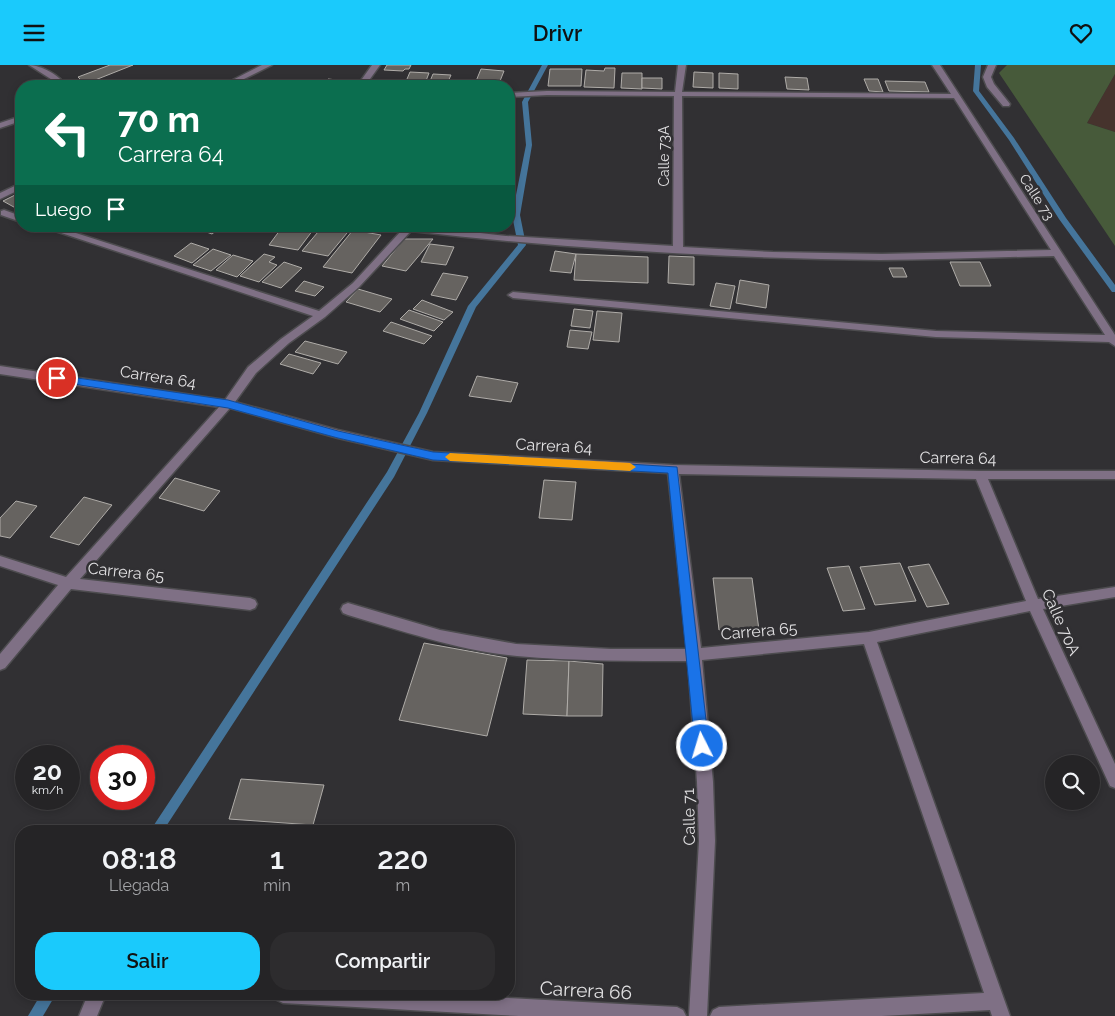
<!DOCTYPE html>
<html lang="es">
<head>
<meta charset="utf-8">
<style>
	:root { --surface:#252426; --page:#2d2c2e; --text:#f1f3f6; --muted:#a3a4a7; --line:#424143; --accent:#1acafc }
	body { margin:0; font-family:Raleway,sans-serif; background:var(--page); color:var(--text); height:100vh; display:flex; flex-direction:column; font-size:19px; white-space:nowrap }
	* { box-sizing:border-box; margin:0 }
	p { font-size:16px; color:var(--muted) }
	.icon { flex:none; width:28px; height:28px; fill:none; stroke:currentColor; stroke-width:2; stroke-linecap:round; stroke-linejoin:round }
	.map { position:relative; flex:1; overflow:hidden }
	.panel { position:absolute; left:15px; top:760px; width:500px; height:175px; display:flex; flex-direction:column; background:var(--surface); border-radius:20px; box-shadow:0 2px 8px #0003,0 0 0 1px var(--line) }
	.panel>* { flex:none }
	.guide { position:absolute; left:15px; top:15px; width:500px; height:152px; border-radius:20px; box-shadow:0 2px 8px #0003,0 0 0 1px var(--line); background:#0b6e4f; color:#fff; overflow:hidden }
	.fabs { position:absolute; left:1045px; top:690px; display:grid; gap:10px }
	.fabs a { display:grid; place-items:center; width:55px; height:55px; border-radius:50%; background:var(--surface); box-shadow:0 2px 8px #0003,0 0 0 1px var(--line); font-size:25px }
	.speed { position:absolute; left:15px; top:680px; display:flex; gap:10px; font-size:25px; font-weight:700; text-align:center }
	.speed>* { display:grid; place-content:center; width:65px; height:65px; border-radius:50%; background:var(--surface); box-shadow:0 2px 8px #0003,0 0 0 1px var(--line); line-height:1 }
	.speed small { font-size:12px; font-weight:400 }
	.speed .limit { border:8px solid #d22; background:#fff; color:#111 }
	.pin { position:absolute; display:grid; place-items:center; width:42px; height:42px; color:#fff; margin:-21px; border:2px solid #fff; border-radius:50%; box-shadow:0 1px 5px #0007 }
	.me { position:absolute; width:55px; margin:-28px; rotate:355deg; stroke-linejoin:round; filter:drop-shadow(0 0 4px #0008) }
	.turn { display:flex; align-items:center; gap:18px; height:105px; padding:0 20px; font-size:22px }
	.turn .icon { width:65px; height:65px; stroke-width:2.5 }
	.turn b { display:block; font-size:35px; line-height:42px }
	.then { display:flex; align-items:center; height:48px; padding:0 20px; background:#0003; gap:10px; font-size:19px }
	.eta { display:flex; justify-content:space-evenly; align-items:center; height:85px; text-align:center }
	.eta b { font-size:30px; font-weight:600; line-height:35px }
	.cta { display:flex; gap:10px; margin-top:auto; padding:10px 20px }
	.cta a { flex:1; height:58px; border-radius:20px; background:var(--accent); color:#111; font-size:20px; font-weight:600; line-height:58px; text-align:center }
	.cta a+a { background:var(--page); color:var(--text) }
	header { display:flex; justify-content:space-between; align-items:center; height:65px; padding:0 20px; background:var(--accent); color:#111; font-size:22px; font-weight:600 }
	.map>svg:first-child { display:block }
	.industrial { fill:#46332d }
	.green { fill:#475a3a }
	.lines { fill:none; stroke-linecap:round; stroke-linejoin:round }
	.stream { fill:#45759b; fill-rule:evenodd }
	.building { fill:#666360; stroke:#afaca8 }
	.minor-casing { stroke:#4d4c4f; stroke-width:3 }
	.minor { fill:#7f7085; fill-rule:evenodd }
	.route { fill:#1a73e8; stroke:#114b97 }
	.slow { fill:#f59e0b }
	.labels { text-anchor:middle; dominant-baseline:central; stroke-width:5; stroke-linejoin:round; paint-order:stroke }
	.far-street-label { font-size:14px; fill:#e1e0e2; stroke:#313033 }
	.street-label { font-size:16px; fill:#e1e0e2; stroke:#313033 }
	.near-street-label { font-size:19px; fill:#e1e0e2; stroke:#313033 }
</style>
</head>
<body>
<header><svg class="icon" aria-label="menu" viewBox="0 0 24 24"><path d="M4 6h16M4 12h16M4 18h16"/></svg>Drivr<svg class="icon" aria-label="heart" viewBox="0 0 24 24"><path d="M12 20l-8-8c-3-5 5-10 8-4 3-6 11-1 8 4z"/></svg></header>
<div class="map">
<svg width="1115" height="951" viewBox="0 0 1115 951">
	<rect width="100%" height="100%" fill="#313033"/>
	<path class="industrial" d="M1115,9V67L1087,58Z"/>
	<path class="green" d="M1007,0H1115V9L1087,58L1115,67V181L999,8Z"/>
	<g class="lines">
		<g class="stream">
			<path d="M542,0H548L528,37L532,80L520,150L526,180L476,242L427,348L394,412L163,766H150L387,407L419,348L468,241L518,180L512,150L526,80L522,37Z"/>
			<path d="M975,0H981L979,26L1014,73L1066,153L1115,220V227H1112L1059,154L1009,75L973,26Z"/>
			<path d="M41,929H56L43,951H28Z"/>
		</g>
	</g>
	<g class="building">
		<path d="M110,0H133L85,19L78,12Z"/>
		<path d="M387,0H411L409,4H405L403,6L384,5Z"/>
		<path d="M605,3H615L614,23L584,22L586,5L604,6Z"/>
		<path d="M481,4L504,6L498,21H474Z"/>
		<path d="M550,4H582L581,21H548Z"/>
		<path d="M410,7L429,8L424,21H404Z"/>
		<path d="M694,7L713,8V23L693,22Z"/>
		<path d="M622,8H642V24L621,23Z"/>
		<path d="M719,8L738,9V24L719,23Z"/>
		<path d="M433,9L451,10L446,21H428Z"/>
		<path d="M785,12L807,13L809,25L787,24Z"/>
		<path d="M642,13H662V24L642,23Z"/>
		<path d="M328,14L356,17L353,21H322Z"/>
		<path d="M864,14H878L883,27L869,26Z"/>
		<path d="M885,16L925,17L929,27L889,26Z"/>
		<path d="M21,127V146L3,136Z"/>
		<path d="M190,161H222L212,169Z"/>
		<path d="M283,161H316L298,185L269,180Z"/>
		<path d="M323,161L352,162L328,191L302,186Z"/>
		<path d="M353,165L381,170L352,208L323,202Z"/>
		<path d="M404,174H433L406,206L382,201Z"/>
		<path d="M191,178L209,184L192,198L174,191Z"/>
		<path d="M430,179L454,182L446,200L421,197Z"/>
		<path d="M213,184L231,190L211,206L193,200Z"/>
		<path d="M555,186L576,189L571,208L550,206Z"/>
		<path d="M264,189L275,192L269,197L277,200L259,217L240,211Z"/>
		<path d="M576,189L648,192V218L574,215Z"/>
		<path d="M233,190L253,196L237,212L216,205Z"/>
		<path d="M669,191L694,192V220L668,218Z"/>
		<path d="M284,197L302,203L281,223L262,217Z"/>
		<path d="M950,197H980L991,221H960Z"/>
		<path d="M889,203H903L907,212H893Z"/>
		<path d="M443,208L468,212L456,235L431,230Z"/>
		<path d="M740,215L769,220L766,243L736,238Z"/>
		<path d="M304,216L324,222L315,231L295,226Z"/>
		<path d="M716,218L735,221L730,244L710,241Z"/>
		<path d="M358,224L392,234L380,247L346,237Z"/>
		<path d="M422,235L453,247L444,255L413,244Z"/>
		<path d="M574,244L593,246L590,263L571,261Z"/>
		<path d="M409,245L443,257L434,266L400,254Z"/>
		<path d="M597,246L622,248L619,277L593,275Z"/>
		<path d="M391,257L432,271L424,279L383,266Z"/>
		<path d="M570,265L592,267L588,284L567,282Z"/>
		<path d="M305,276L347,287L338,299L295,287Z"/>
		<path d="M289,289L321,298L313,309L280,299Z"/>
		<path d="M477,311L518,318L511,337L469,331Z"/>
		<path d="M175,413L220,426L204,446L159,433Z"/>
		<path d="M544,415L576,417L572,455L539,453Z"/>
		<path d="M84,432L112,440L79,480L50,472Z"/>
		<path d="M16,436L37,441L10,473L0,471V453Z"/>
		<path d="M900,498L916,536L875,540L860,502Z"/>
		<path d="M929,499L949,539L927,542L908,502Z"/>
		<path d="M849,501L865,544L843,546L827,503Z"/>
		<path d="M713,513H752L759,565H719Z"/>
		<path d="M424,578L507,593L487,671L399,655Z"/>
		<path d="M527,595L569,596L567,651L523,649Z"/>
		<path d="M569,596L603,599L602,651H567Z"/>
		<path d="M241,714L324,720L313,760L229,754Z"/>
	</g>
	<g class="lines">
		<g class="minor-casing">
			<g id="minor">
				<path d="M29,0C40,0 62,11 65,21H57V18Z"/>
				<path d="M262,0H272L230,21H221Z"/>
				<path d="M372,0H380L365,21H357Z"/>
				<path d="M678,0H686L682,27L951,29L932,0H940L1115,270V281L1109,277L936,272L513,233L508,230L513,227L936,266L1105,270L1054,191C996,192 938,195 880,195C724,193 566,184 411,166L359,222L325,252L289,278L256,308L235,337L338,365L433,387L673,400L980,406H1115V414H988L1038,534L1115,522V532L1043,544L1115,699V723L1110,721L1030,546L877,577L1010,951H992L990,945L882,951H710L713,945L719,942L984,928L864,579L702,595L713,717L715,776L707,951H689L699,776L697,717L688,596C631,596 574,596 517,591C460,586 403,566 348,550L343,548L341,544L343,540L348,538L440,565L516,579L611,584H687L668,408L433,395L338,373L230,343L80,514L250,533L255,535L257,539L255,543L250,545L71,524L5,603L0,605V589L58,520L0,501V491L66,512L219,342L0,309V301L225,335L248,302L281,274L313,251L40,161H54L319,246L353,218L402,165L390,161H420L506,171L673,181L674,31L547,30L509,32V28L547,26L675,27ZM682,31L954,33L1051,185L882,189L773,187L683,182ZM679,409L976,414L1026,536L869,567L701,583Z"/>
				<path d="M988,0H996L991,12L994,19L1010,39L1009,41H1003L987,22L983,12Z"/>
				<path d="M21,51V56L0,63V58Z"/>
				<path d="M21,118V124L0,134V128Z"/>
				<path d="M4,145L21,151V157L1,150V146Z"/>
				<path d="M88,929H106L97,951H79Z"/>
				<path d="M274,929H436L677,942L683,945L686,951H519L283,938L277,935Z"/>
			</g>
		</g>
		<use href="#minor" class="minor"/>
	</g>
	<path class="route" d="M57,310L228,335L338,366L433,387L677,402L709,681L707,685L702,687L697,685L695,681L668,408L433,395L338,373L228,343L54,316V311Z"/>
	<path class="slow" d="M450,388L630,398L636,402L630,406L450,396L445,392Z"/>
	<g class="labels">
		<g class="far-street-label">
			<text transform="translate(664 91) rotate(-90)">Calle 73A</text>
			<text transform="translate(1037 132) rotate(57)">Calle 73</text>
		</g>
		<g class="street-label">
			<text transform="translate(158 312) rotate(9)">Carrera 64</text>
			<text transform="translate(554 381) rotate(3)">Carrera 64</text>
			<text transform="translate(958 393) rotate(1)">Carrera 64</text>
			<text transform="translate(126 507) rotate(6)">Carrera 65</text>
			<text transform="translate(1061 557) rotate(66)">Calle 70A</text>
			<text transform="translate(759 566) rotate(-5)">Carrera 65</text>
			<text transform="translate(689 752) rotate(-91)">Calle 71</text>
		</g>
		<g class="near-street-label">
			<text transform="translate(586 925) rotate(3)">Carrera 66</text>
		</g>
	</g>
</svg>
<div class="fabs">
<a><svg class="icon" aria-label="search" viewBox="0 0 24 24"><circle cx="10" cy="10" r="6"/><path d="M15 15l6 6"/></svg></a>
</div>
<div class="speed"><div>20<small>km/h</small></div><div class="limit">30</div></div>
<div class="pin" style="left:57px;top:313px;background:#d93025"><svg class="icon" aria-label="arrive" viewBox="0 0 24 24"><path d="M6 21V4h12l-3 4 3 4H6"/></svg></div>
<svg class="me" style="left:702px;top:681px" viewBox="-20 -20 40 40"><circle r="17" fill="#1a73e8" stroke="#fff" stroke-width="3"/><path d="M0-11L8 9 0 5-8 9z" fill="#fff"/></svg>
<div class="guide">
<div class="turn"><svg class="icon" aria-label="left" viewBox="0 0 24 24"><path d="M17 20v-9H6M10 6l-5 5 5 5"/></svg><div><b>70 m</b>Carrera 64</div></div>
<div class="then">Luego<svg class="icon" aria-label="arrive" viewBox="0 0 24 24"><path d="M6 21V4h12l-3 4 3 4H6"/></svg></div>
</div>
<section class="panel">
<div class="eta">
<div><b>08:18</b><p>Llegada</p></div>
<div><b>1</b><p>min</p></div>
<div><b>220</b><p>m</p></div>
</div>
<div class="cta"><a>Salir</a><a>Compartir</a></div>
</section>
</div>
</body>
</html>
